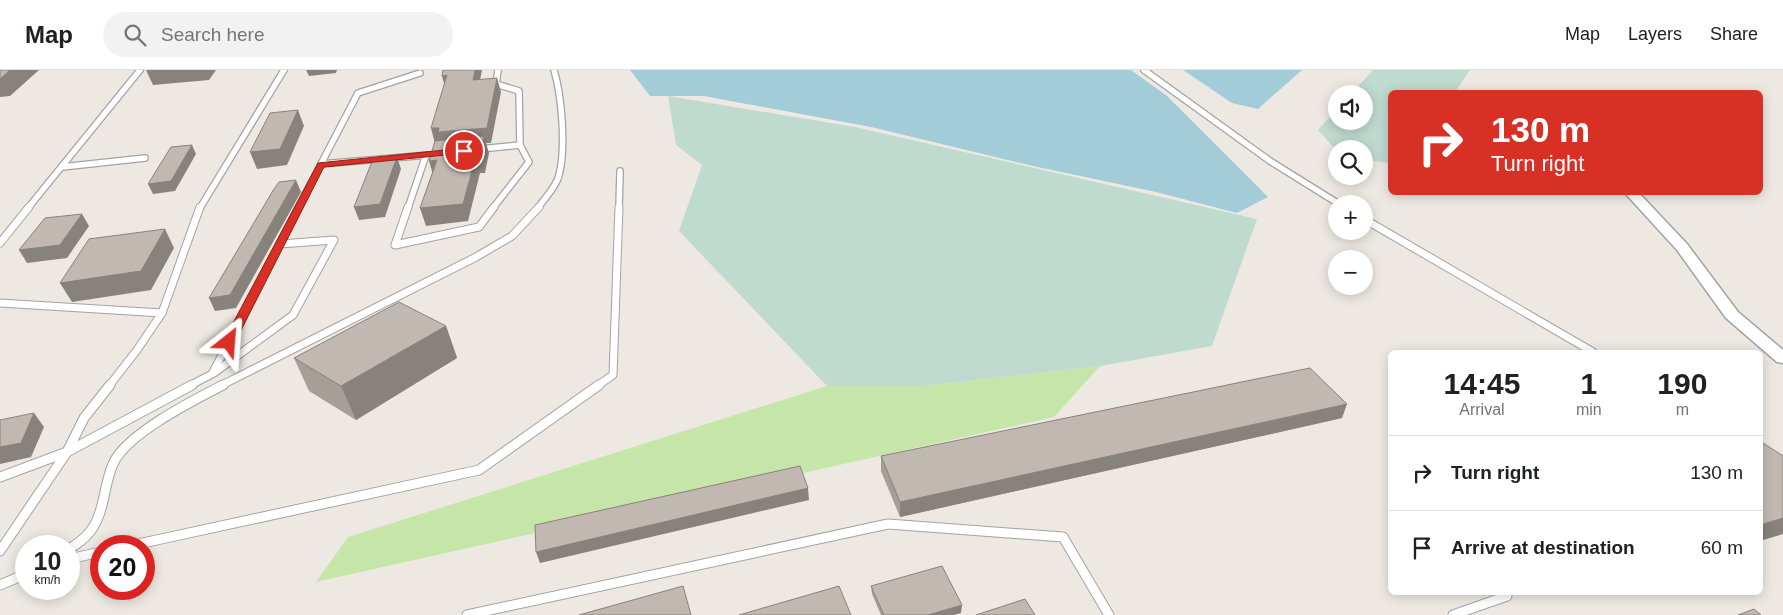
<!DOCTYPE html>
<html lang="en">
<head>
<meta charset="utf-8">
<style>
	:root { --surface:#fff; --page:#f2f2f2; --text:#202124; --muted:#757577; --line:#e0e0e0 }
	body { margin:0; font-family:Helvetica,sans-serif; background:var(--page); color:var(--text); height:100vh; display:flex; flex-direction:column; font-size:19px; white-space:nowrap }
	* { box-sizing:border-box; margin:0 }
	p { font-size:16px; color:var(--muted) }
	.icon { flex:none; width:28px; height:28px; fill:none; stroke:currentColor; stroke-width:2; stroke-linecap:round; stroke-linejoin:round }
	.map { position:relative; flex:1; overflow:hidden }
	.panel { position:absolute; left:1388px; top:280px; width:375px; height:245px; display:flex; flex-direction:column; background:var(--surface); border-radius:8px; box-shadow:0 2px 12px #0003 }
	.panel>* { flex:none }
	.top-card { position:absolute; left:1388px; top:20px; width:375px; height:105px; border-radius:8px; box-shadow:0 2px 12px #0003; background:#d93025; color:#fff; overflow:hidden }
	.fabs { position:absolute; left:1328px; top:15px; display:grid; gap:10px }
	.fabs a { display:grid; place-items:center; width:45px; height:45px; border-radius:50%; background:var(--surface); box-shadow:0 2px 12px #0003; font-size:25px }
	.speed { position:absolute; left:15px; top:465px; display:flex; gap:10px; font-size:25px; font-weight:700; text-align:center }
	.speed>* { display:grid; place-content:center; width:65px; height:65px; border-radius:50%; background:var(--surface); box-shadow:0 2px 12px #0003; line-height:1 }
	.speed small { font-size:12px; font-weight:400 }
	.speed .limit { border:8px solid #d22; background:#fff; color:#111 }
	.pin { position:absolute; display:grid; place-items:center; width:42px; height:42px; color:#fff; margin:-21px; border:2px solid #fff; border-radius:50%; box-shadow:0 1px 5px #0007 }
	.me { position:absolute; width:55px; margin:-28px; rotate:28deg; stroke-linejoin:round; filter:drop-shadow(0 0 4px #0008) }
	.turn { display:flex; align-items:center; gap:18px; height:105px; padding:0 20px; font-size:22px }
	.turn .icon { width:65px; height:65px; stroke-width:2.5 }
	.turn b { display:block; font-size:35px; line-height:42px }
	.eta { display:flex; justify-content:space-evenly; align-items:center; height:85px; text-align:center }
	.eta b { font-size:30px; font-weight:600; line-height:35px }
	ul { padding:0; list-style:none }
	li { display:flex; align-items:center; gap:15px; height:75px; padding:0 20px; border-top:1px solid var(--line) }
	li div { flex:1 }
	li b { display:block; font-size:19px }
	li em { font-style:normal }
	header { display:flex; align-items:center; gap:30px; box-sizing:border-box; height:70px; padding:0 25px; background:var(--surface); border-bottom:1px solid var(--line) }
	header strong { font-size:24px }
	nav { display:flex; gap:28px; margin-inline-start:auto; font-size:18px }
	.search { width:350px; height:45px; background:var(--page); display:flex; align-items:center; gap:12px; box-sizing:border-box; padding:0 18px; border-radius:28px; color:var(--muted); font-size:19px }
	.map>svg:first-child { display:block }
	.grass { fill:#c6e6a9 }
	.wetland { fill:#bfdace }
	.water { fill:#a3ccd9 }
	.lines { fill:none; stroke-linecap:round; stroke-linejoin:round }
	.service-far2-casing { stroke:#a3a3a3; stroke-width:8 }
	.service-far1-casing { stroke:#a3a3a3; stroke-width:9 }
	.service-casing { stroke:#a3a3a3; stroke-width:11 }
	.minor-casing { stroke:#a3a3a3; stroke-width:3 }
	.service-far2 { stroke:#fff; stroke-width:5.5 }
	.service-far1 { stroke:#fff; stroke-width:7 }
	.service { stroke:#fff; stroke-width:9 }
	.minor { fill:#fff; fill-rule:evenodd }
	.wall { fill:#a69f98 }
	.shaded-wall { fill:#87827c }
	.building { fill:#c1b9b1; stroke:#87827c }
	.route { fill:#d93025; stroke:#8d1f18 }
</style>
</head>
<body>
<header>
<strong>Map</strong>
<div class="search"><svg class="icon" aria-label="search" viewBox="0 0 24 24"><circle cx="10" cy="10" r="6"/><path d="M15 15l6 6"/></svg>Search here</div>
<nav><a>Map</a><a>Layers</a><a>Share</a></nav>
</header>
<div class="map">
<svg width="1783" height="545" viewBox="0 0 1783 545">
	<rect width="100%" height="100%" fill="#ede9e2"/>
	<path class="grass" d="M1100,296L1054,347L316,512L348,467L827,316H922Z"/>
	<g class="wetland">
		<path d="M1373,0H1470L1455,22H1390V93L1364,90V79L1336,80L1318,60L1336,40V51H1364V24H1351Z"/>
		<path d="M668,26L855,57L1257,149L1212,276L1100,296L922,316H827L679,161L702,95L676,75Z"/>
	</g>
	<g class="water">
		<path d="M630,0H1131L1167,26L1268,127L1237,143L1156,122L1033,96L871,57L704,26H650Z"/>
		<path d="M1183,0H1302L1258,39L1232,33Z"/>
	</g>
	<g class="lines">
		<g class="service-far2-casing">
			<g id="service-far2">
				<path d="M1144,0L1270,91L1339,134"/>
				<path d="M480,79L520,75"/>
				<path d="M321,94L428,85"/>
				<path d="M62,97L145,88"/>
				<path d="M28,138L140,0"/>
				<path d="M200,138L284,0"/>
				<path d="M298,138L358,23L420,3"/>
				<path d="M408,138L426,85"/>
				<path d="M493,138L529,92L520,75L519,21L496,14L498,0"/>
				<path d="M538,138C544,129 557,116 559,105C566,78 562,27 554,0"/>
				<path d="M619,138L620,101"/>
			</g>
		</g>
		<g class="service-far1-casing">
			<g id="service-far1">
				<path d="M408,137L395,175L479,157L494,137"/>
				<path d="M1364,149L1593,282"/>
				<path d="M0,173L29,137"/>
				<path d="M0,233L162,243"/>
				<path d="M214,303L293,245L334,170L280,174"/>
				<path d="M109,316L137,280L162,243L200,137"/>
				<path d="M189,316L212,304L299,137"/>
				<path d="M220,316L476,187L512,166L539,137"/>
				<path d="M597,316L613,305L619,137"/>
			</g>
		</g>
		<g class="service-casing">
			<g id="service">
				<path d="M0,407L67,382L192,315"/>
				<path d="M129,476L479,400L599,315"/>
				<path d="M69,479C75,475 82,471 87,465C105,447 103,416 113,394C126,364 194,330 223,315"/>
				<path d="M0,481L67,382L84,348L110,315"/>
				<path d="M69,489L101,482"/>
				<path d="M0,515L26,504"/>
				<path d="M467,545L888,454L1063,467L1109,545"/>
				<path d="M1453,545L1507,526"/>
			</g>
		</g>
		<g class="minor-casing">
			<path id="minor" d="M1624,122H1638L1687,174L1738,242L1783,280V293L1777,292L1726,248L1677,180Z"/>
		</g>
		<use href="#service-far2" class="service-far2"/>
		<use href="#service-far1" class="service-far1"/>
		<use href="#service" class="service"/>
		<use href="#minor" class="minor"/>
	</g>
	<g class="wall">
		<path d="M446,256L457,288L356,350L309,321L294,288Z"/>
		<path d="M1342,348L900,447L881,401V386Z"/>
		<path d="M871,516L961,543L953,545H881L872,524Z"/>
	</g>
	<g class="shaded-wall">
		<path d="M10,0H39L10,26L0,27V9Z"/>
		<path d="M146,0H216L209,10L153,15Z"/>
		<path d="M306,0H337L336,3L309,6Z"/>
		<path d="M475,0H482L477,25L473,10Z"/>
		<path d="M447,5L446,20L442,6Z"/>
		<path d="M497,8L501,22L491,73H486L489,83L485,103H480L468,151L426,156L420,138L476,86L435,74L431,58Z"/>
		<path d="M298,40L304,56L287,95L257,99L250,82Z"/>
		<path d="M192,75L196,84L175,121L153,124L148,114Z"/>
		<path d="M397,87L401,99L385,147L359,150L354,137Z"/>
		<path d="M437,90L434,108L429,91Z"/>
		<path d="M296,110L301,122L236,238L215,241L209,228Z"/>
		<path d="M82,144L89,156L67,188L27,193L19,180Z"/>
		<path d="M165,159L174,178L151,220L72,232L60,213Z"/>
		<path d="M446,256L457,288L356,350L341,316Z"/>
		<path d="M1347,334L1342,348L900,447V432Z"/>
		<path d="M34,343L44,357L31,387L0,394V377Z"/>
		<path d="M808,418L809,430L540,493L536,482Z"/>
		<path d="M1783,448V464L1760,471V455Z"/>
		<path d="M962,535L961,543L953,545H928Z"/>
	</g>
	<g class="building">
		<path d="M0,0H10L0,9Z"/>
		<path d="M443,0H475L473,10L497,8L487,58L438,62L439,58H431L447,5L442,6Z"/>
		<path d="M298,40L280,79L250,82L270,43Z"/>
		<path d="M484,66L480,86H476L463,134L420,138L437,90L429,91L435,71Z"/>
		<path d="M192,75L171,111L148,114L171,77Z"/>
		<path d="M397,87L380,134L354,137L373,89Z"/>
		<path d="M296,110L230,225L209,228L274,119L279,112Z"/>
		<path d="M82,144L60,175L19,180L45,148Z"/>
		<path d="M165,159L141,201L60,213L89,169Z"/>
		<path d="M399,232L446,256L341,316L294,288Z"/>
		<path d="M1310,298L1347,334L900,432L881,386Z"/>
		<path d="M34,343L21,373L0,377V350Z"/>
		<path d="M1760,371L1783,386V448L1760,455Z"/>
		<path d="M800,396L808,418L536,482L535,455Z"/>
		<path d="M942,496L962,535L928,545H884L871,516Z"/>
		<path d="M683,516L691,545H579Z"/>
		<path d="M839,516L851,545H739Z"/>
		<path d="M1025,529L1035,545H976Z"/>
		<path d="M1754,539L1761,545H1738Z"/>
	</g>
	<path class="route" d="M464,78L466,79V83L324,97L235,272L233,274H225L223,272L318,93Z"/>
</svg>
<div class="fabs">
<a><svg class="icon" aria-label="sound" viewBox="0 0 24 24"><path d="M4 9h4l5-4v14l-5-4H4zM17 9q2 3 0 6"/></svg></a>
<a><svg class="icon" aria-label="search" viewBox="0 0 24 24"><circle cx="10" cy="10" r="6"/><path d="M15 15l6 6"/></svg></a>
<a>+</a>
<a>−</a>
</div>
<div class="speed"><div>10<small>km/h</small></div><div class="limit">20</div></div>
<div class="pin" style="left:464px;top:81px;background:#d93025"><svg class="icon" aria-label="arrive" viewBox="0 0 24 24"><path d="M6 21V4h12l-3 4 3 4H6"/></svg></div>
<svg class="me" style="left:229px;top:272px" viewBox="-20 -20 40 40"><path d="M0-17L14 15 0 8-14 15z" fill="#d93025" stroke="#fff" stroke-width="4"/></svg>
<div class="top-card">
<div class="turn"><svg class="icon" aria-label="right" viewBox="0 0 24 24"><path d="M7 20v-9h11M14 6l5 5-5 5"/></svg><div><b>130 m</b>Turn right</div></div>
</div>
<section class="panel">
<div class="eta">
<div><b>14:45</b><p>Arrival</p></div>
<div><b>1</b><p>min</p></div>
<div><b>190</b><p>m</p></div>
</div>
<ul>
<li><svg class="icon" aria-label="right" viewBox="0 0 24 24"><path d="M7 20v-9h11M14 6l5 5-5 5"/></svg><div><b>Turn right</b></div><em>130 m</em></li>
<li><svg class="icon" aria-label="arrive" viewBox="0 0 24 24"><path d="M6 21V4h12l-3 4 3 4H6"/></svg><div><b>Arrive at destination</b></div><em>60 m</em></li>
</ul>
</section>
</div>
</body>
</html>
